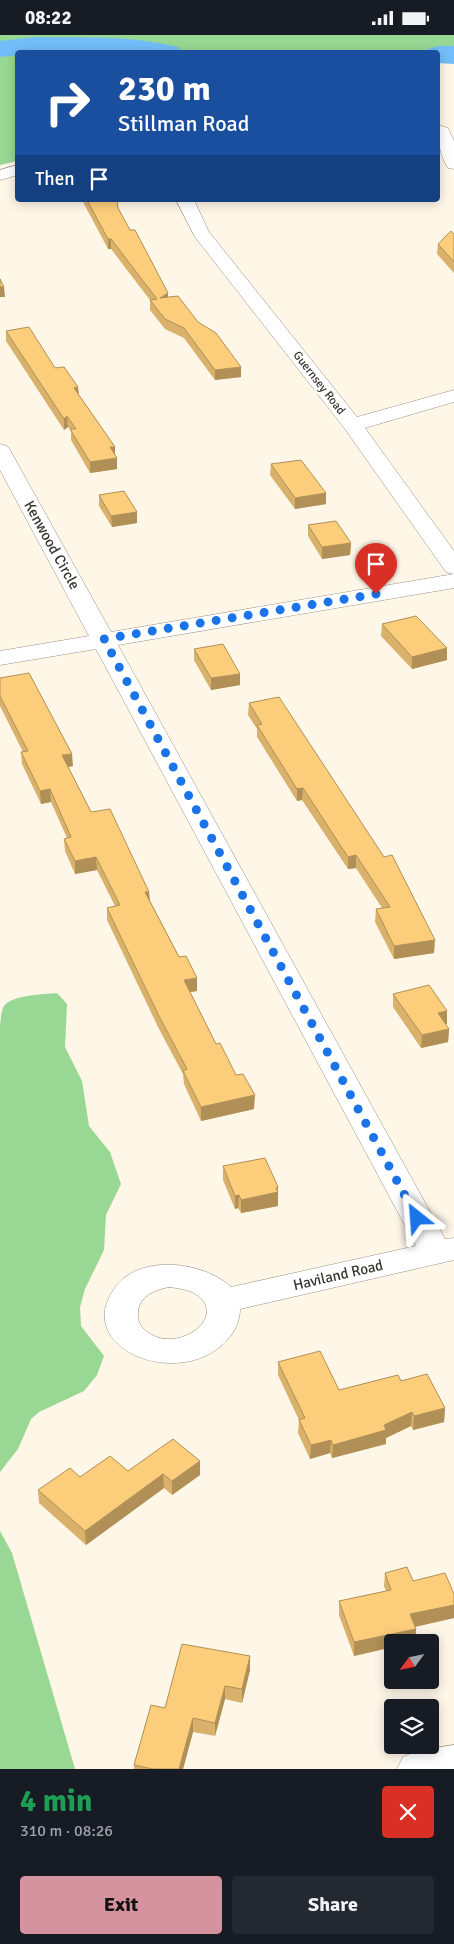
<!DOCTYPE html>
<html lang="en">
<head>
<meta charset="utf-8">
<style>
	:root { --surface:#171b24; --page:#242831; --text:#f1f3f6; --muted:#9ea1a6; --accent:#d4939e }
	body { margin:0; font-family:Signika,sans-serif; background:var(--page); color:var(--text); height:100vh; display:flex; flex-direction:column; font-size:19px; white-space:nowrap }
	* { box-sizing:border-box; margin:0 }
	p { font-size:16px; color:var(--muted) }
	.icon { flex:none; width:28px; height:28px; fill:none; stroke:currentColor; stroke-width:2; stroke-linecap:round; stroke-linejoin:round }
	.map { position:relative; height:1734px; overflow:hidden }
	.drawer { display:flex; flex-direction:column; background:var(--surface); flex:1 }
	.drawer>* { flex:none }
	.hud { position:absolute; left:15px; top:15px; width:425px; height:152px; border-radius:5px; box-shadow:0 2px 12px #0003; background:#1a4fa0; color:#fff; overflow:hidden }
	.needle { width:32px; rotate:237deg }
	.buttons { position:absolute; left:384px; top:1599px; display:grid; gap:10px }
	.buttons a { display:grid; place-items:center; width:55px; height:55px; border-radius:5px; background:var(--surface); box-shadow:0 2px 12px #0003; font-size:25px }
	.pin { position:absolute; display:grid; place-items:center; width:42px; height:42px; color:#fff; margin:-51px -21px; border-radius:50% 50% 50% 0; rotate:-45deg; box-shadow:0 0 5px #0007 }
	.pin .icon { rotate:45deg }
	.me { position:absolute; width:55px; margin:-28px; rotate:332deg; stroke-linejoin:round; filter:drop-shadow(0 0 4px #0008) }
	.turn { display:flex; align-items:center; gap:18px; height:105px; padding:0 20px; font-size:22px }
	.turn .icon { width:65px; height:65px; stroke-width:2.5 }
	.turn b { display:block; font-size:35px; line-height:42px }
	.then { display:flex; align-items:center; height:48px; padding:0 20px; background:#0003; gap:10px; font-size:19px }
	.round { display:grid; place-items:center; flex:none; width:52px; height:52px; border-radius:5px; background:var(--page) }
	.headline { display:flex; align-items:center; justify-content:space-between; height:85px; padding:0 20px }
	h1 { font-size:30px; font-weight:700; line-height:38px; color:#1e9e55 }
	.primary-button { display:flex; gap:10px; margin-top:auto; padding:10px 20px }
	.primary-button a { flex:1; height:58px; border-radius:5px; background:var(--accent); color:#111; font-size:20px; font-weight:700; line-height:58px; text-align:center }
	.primary-button a+a { background:var(--page); color:var(--text) }
	.status { display:flex; justify-content:space-between; align-items:center; height:35px; padding:0 25px; background:var(--surface); direction:ltr }
	.status svg { height:14px; fill:currentColor }
	.map>svg:first-child { display:block }
	.forest { fill:#99d894 }
	.lines { fill:none; stroke-linecap:round; stroke-linejoin:round }
	.river { fill:#73befa; fill-rule:evenodd }
	.street-casing { stroke:#999184; stroke-width:1 }
	.street { fill:#fff; fill-rule:evenodd }
	.wall { fill:#d9b16b }
	.shaded-wall { fill:#b09057 }
	.building { fill:#fcce7c; stroke:#b09057 }
	.route { stroke:#1a73e8; stroke-width:9; stroke-dasharray:0 16.2 }
	.labels { text-anchor:middle; dominant-baseline:central; stroke-width:4.5; stroke-linejoin:round; paint-order:stroke }
	.far-street-label { font-size:12px; fill:#393631; stroke:#fff }
	.street-label { font-size:15px; fill:#393631; stroke:#fff }
</style>
</head>
<body>
<div class="status"><b>08:22</b><svg viewBox="0 0 49 12"><path d="M0 12V9h3v3zM5 12V6h3v6zM10 12V3h3v9zM15 12V0h3v12zM26 1h20v11H26zM47 4h2v5h-2z"/></svg></div>
<div class="map">
<svg width="454" height="1734" viewBox="0 0 454 1734">
	<rect width="100%" height="100%" fill="#fef6e7"/>
	<g class="forest">
		<path d="M0,0H454V26L438,27V18H18L17,126L0,130Z"/>
		<path d="M57,958L67,969L65,1012L82,1046L89,1091L110,1117L121,1149L106,1180L104,1215L85,1254L80,1272L81,1291L104,1321L97,1340L84,1356L39,1377L31,1384L18,1414L0,1437V990C1,984 1,976 4,971C12,960 44,959 57,958Z"/>
		<path d="M0,1496L12,1518L75,1734H0Z"/>
	</g>
	<g class="lines">
		<g class="river">
			<path d="M34,2C82,3 131,0 178,12L182,18H18V20L0,22V6Z"/>
			<path d="M438,11H454V29L438,28V18H426L428,14Z"/>
		</g>
		<g class="street-casing">
			<g id="street">
				<path d="M442,91L448,93L454,106V134L448,133C440,121 438,106 438,92Z"/>
				<path d="M18,130V140L0,145V135Z"/>
				<path d="M176,165H194L209,197L357,382L454,355V367L365,393L454,516V539L446,537L345,394L195,202Z"/>
				<path d="M0,409L7,411L10,415L111,597L454,539V553L118,610L445,1204L454,1203V1225L240,1274C240,1285 235,1297 227,1305C182,1356 72,1315 114,1254C138,1218 203,1226 231,1252L416,1211L96,614L0,630V616L89,601L0,435ZM169,1252C176,1253 185,1254 192,1257C236,1280 171,1327 141,1291C139,1288 138,1284 138,1280C137,1262 154,1255 169,1252Z"/>
				<path d="M454,1710V1734H397L403,1722L417,1716Z"/>
			</g>
		</g>
		<use href="#street" class="street"/>
	</g>
	<g class="wall">
		<path d="M82,165H117L118,173L130,195L168,258V262L241,342L215,345L184,303L165,294L150,275V265L111,214H108Z"/>
		<path d="M454,199V238L437,219L438,209Z"/>
		<path d="M6,296L55,333L78,352L79,360L115,412V419L117,434L90,438L71,405V396L68,392L64,395L6,306Z"/>
		<path d="M271,429L326,469L295,474L270,440Z"/>
		<path d="M99,460L137,477V488L112,492L99,471Z"/>
		<path d="M308,490L351,508L350,520L322,524L308,501Z"/>
		<path d="M382,589L447,625L412,634L381,601Z"/>
		<path d="M194,614L240,650L211,655L194,625Z"/>
		<path d="M0,643L73,731L68,732L91,777L149,857L150,866L197,956L190,957L216,1009L254,1074L201,1086L184,1049L183,1039L159,994L107,885V873L115,871L97,835L75,839L65,816L64,804L67,803L51,767L41,769L22,729L21,717H23L0,671Z"/>
		<path d="M249,668L434,918L394,924L375,887L376,874L382,873L356,833L348,834L302,765L297,766L257,702V694L248,680Z"/>
		<path d="M393,959L447,976V989H445L449,994L448,1007L421,1013L393,972Z"/>
		<path d="M223,1131L278,1152V1171L241,1178L238,1173L235,1174L223,1145Z"/>
		<path d="M278,1327L339,1355L401,1346L445,1373L444,1387L413,1395L411,1391L386,1403V1409L332,1423L330,1418L310,1424L298,1398L299,1385L278,1340Z"/>
		<path d="M200,1426V1440L172,1460L164,1453L86,1510L39,1468L38,1455L80,1442Z"/>
		<path d="M385,1538L413,1546L454,1559V1583L415,1592L416,1594L415,1607L354,1621L339,1580V1566L386,1556L384,1551Z"/>
		<path d="M250,1621V1635L242,1668L225,1664L215,1701L193,1697L183,1734H134V1730L165,1673Z"/>
	</g>
	<g class="shaded-wall">
		<rect x="108" y="204" width="3" height="10"/>
		<path d="M0,252H4L5,262H0Z"/>
		<path d="M168,258V268L160,263Z"/>
		<path d="M241,332V342L215,345V335Z"/>
		<path d="M78,352L79,363L74,353Z"/>
		<path d="M67,381L68,392L64,395V384Z"/>
		<path d="M110,412H115V423Z"/>
		<path d="M117,423V434L90,438V427Z"/>
		<path d="M326,458V469L295,474V463Z"/>
		<path d="M137,477V488L112,492L111,481Z"/>
		<path d="M351,508L350,520L322,524V512Z"/>
		<path d="M447,613V625L412,634V622Z"/>
		<path d="M240,639V650L211,655V643Z"/>
		<path d="M72,719L73,731L63,733L62,720Z"/>
		<path d="M303,753L302,765L297,766V754Z"/>
		<path d="M50,754L51,767L41,769L40,756Z"/>
		<path d="M356,820V833L348,834V822Z"/>
		<path d="M96,822L97,835L75,839V826Z"/>
		<path d="M145,857H149L150,869Z"/>
		<path d="M435,905L434,918L394,924V911Z"/>
		<path d="M197,943V956L184,958V945Z"/>
		<path d="M447,976V989L437,991L438,978Z"/>
		<path d="M449,994L448,1007L421,1013L422,1000Z"/>
		<path d="M255,1060L254,1074L201,1086V1072Z"/>
		<path d="M278,1152V1171L241,1178V1165Z"/>
		<path d="M239,1160L238,1173L235,1174V1161Z"/>
		<path d="M445,1373L444,1387L413,1395L414,1381Z"/>
		<path d="M412,1377L411,1391L386,1403V1409L332,1423L333,1410L384,1390Z"/>
		<path d="M331,1405L330,1418L310,1424L311,1410Z"/>
		<path d="M200,1426V1440L172,1460V1446Z"/>
		<path d="M163,1439L164,1453L86,1510L85,1496Z"/>
		<path d="M454,1570V1583L409,1593L410,1579Z"/>
		<path d="M416,1594L415,1607L392,1608V1612L354,1621V1607Z"/>
		<path d="M250,1621V1635L242,1668V1654Z"/>
		<path d="M225,1651V1664L215,1701V1688Z"/>
		<path d="M193,1683V1697L183,1734H179Z"/>
	</g>
	<g class="building">
		<path d="M87,165H117L118,173L130,195H135L168,258L160,263L178,261L198,287L216,298L241,332L215,335L184,293L165,284L150,265L157,264L111,204H108Z"/>
		<path d="M451,196L454,199V227L438,209Z"/>
		<path d="M0,244L4,252H0Z"/>
		<path d="M29,292L55,333L64,332L78,352L74,353L115,412H110L117,423L90,427L70,394H76L67,381L64,384L6,296Z"/>
		<path d="M301,425L326,458L295,463L271,429Z"/>
		<path d="M124,456L137,477L111,481L99,460Z"/>
		<path d="M336,486L351,508L322,512L308,490Z"/>
		<path d="M416,581L447,613L412,622L382,589Z"/>
		<path d="M223,609L240,639L211,643L194,614Z"/>
		<path d="M29,638L72,719L62,720L91,777L110,774L149,857H145L179,922L186,921L197,943L184,945L216,1009L220,1008L236,1040L243,1039L255,1060L201,1072L183,1036L187,1034L159,981L107,873L120,870L96,822L75,826L64,804L71,802L50,754L40,756L21,717L28,716L0,661V643Z"/>
		<path d="M279,662L384,822L392,820L435,905L394,911L376,874L390,872L356,820L348,822L303,753L297,754L257,690L262,689L249,668Z"/>
		<path d="M429,950L447,976L438,978L449,994L422,1000L393,959Z"/>
		<path d="M265,1123L278,1152L276,1153L278,1157L241,1165L239,1160L235,1161L223,1131Z"/>
		<path d="M320,1316L339,1355L398,1340L401,1346L427,1339L445,1373L414,1381L412,1377L384,1390L386,1395L333,1410L331,1405L311,1410L299,1385L305,1383L278,1327Z"/>
		<path d="M173,1404L200,1426L172,1446L163,1439L85,1496L38,1455L70,1433L80,1442L110,1421L128,1436Z"/>
		<path d="M407,1532L413,1546L445,1538L454,1559V1570L410,1579L416,1594L354,1607L339,1566L391,1555L385,1538Z"/>
		<path d="M182,1609L250,1621L242,1654L225,1651L215,1688L193,1683L179,1734H153L134,1730L151,1670L165,1673Z"/>
	</g>
	<g class="lines">
		<path class="route" d="M376,559L104,604L417,1183"/>
	</g>
	<g class="labels">
		<g class="far-street-label">
			<text transform="translate(319 348) rotate(52)">Guernsey Road</text>
		</g>
		<g class="street-label">
			<text transform="translate(52 510) rotate(61)">Kenwood Circle</text>
			<text transform="translate(338 1240) rotate(-13)">Haviland Road</text>
		</g>
	</g>
</svg>
<div class="buttons">
<a><svg class="needle" viewBox="-14 -14 28 28"><path d="M0-13l5 13h-10z" fill="#e53935"/><path d="M0 13l5-13h-10z" fill="#9ea1a6"/></svg></a>
<a><svg class="icon" aria-label="layers" viewBox="0 0 24 24"><path d="M12 4l9 5-9 5-9-5zM3 14l9 5 9-5"/></svg></a>
</div>
<div class="pin" style="left:376px;top:559px;background:#d93025"><svg class="icon" aria-label="arrive" viewBox="0 0 24 24"><path d="M6 21V4h12l-3 4 3 4H6"/></svg></div>
<svg class="me" style="left:417px;top:1183px" viewBox="-20 -20 40 40"><path d="M0-17L14 15 0 8-14 15z" fill="#1a73e8" stroke="#fff" stroke-width="4"/></svg>
<div class="hud">
<div class="turn"><svg class="icon" aria-label="right" viewBox="0 0 24 24"><path d="M7 20v-9h11M14 6l5 5-5 5"/></svg><div><b>230 m</b>Stillman Road</div></div>
<div class="then">Then<svg class="icon" aria-label="arrive" viewBox="0 0 24 24"><path d="M6 21V4h12l-3 4 3 4H6"/></svg></div>
</div>
</div>
<section class="drawer">
<div class="headline"><div><h1>4 min</h1><p>310 m · 08:26</p></div><a class="round" style="background:#d93025;color:#fff"><svg class="icon" aria-label="close" viewBox="0 0 24 24"><path d="M6 6l12 12M18 6L6 18"/></svg></a></div>
<div class="primary-button"><a>Exit</a><a>Share</a></div>
</section>
</body>
</html>
